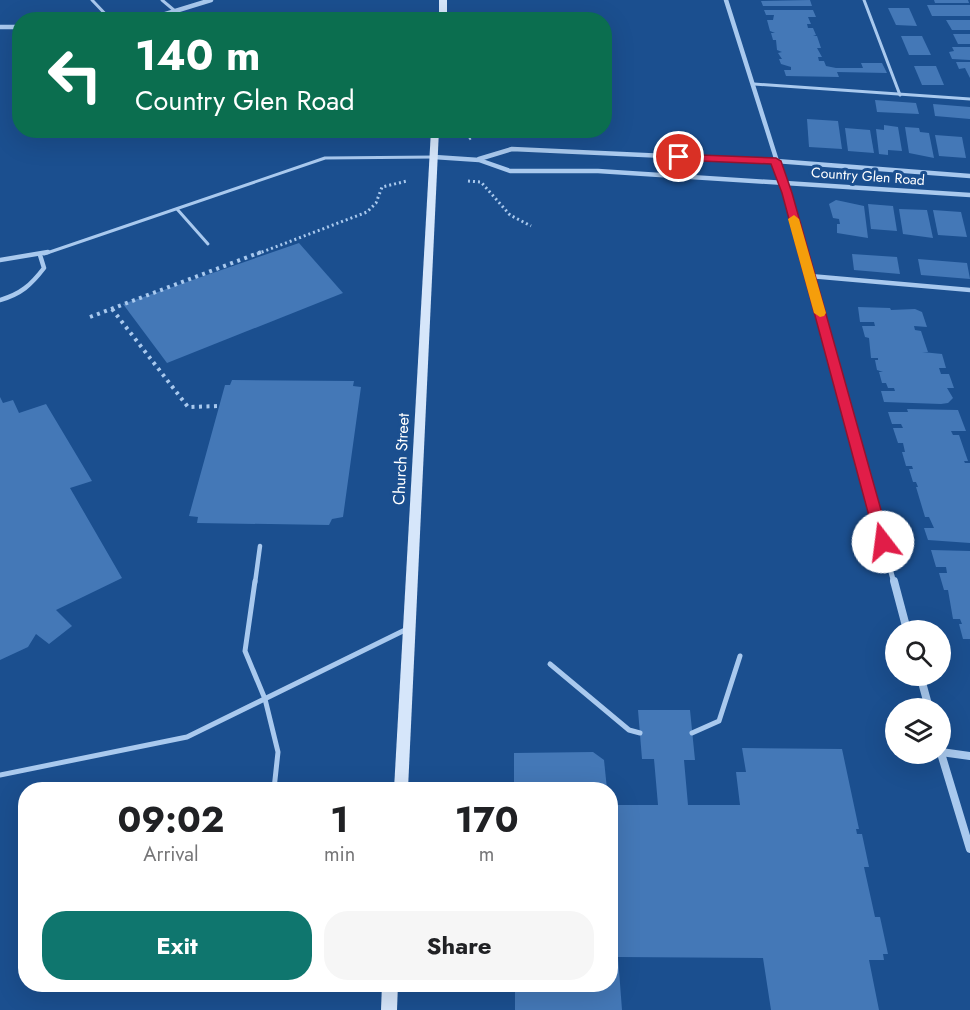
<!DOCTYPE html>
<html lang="en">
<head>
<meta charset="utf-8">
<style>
	:root { --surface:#fff; --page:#f6f6f6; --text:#202124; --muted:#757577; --accent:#0f766e }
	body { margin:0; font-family:Jost,sans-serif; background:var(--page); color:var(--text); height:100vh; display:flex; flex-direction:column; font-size:22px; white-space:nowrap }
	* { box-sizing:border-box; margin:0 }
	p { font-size:20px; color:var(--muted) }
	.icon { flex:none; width:33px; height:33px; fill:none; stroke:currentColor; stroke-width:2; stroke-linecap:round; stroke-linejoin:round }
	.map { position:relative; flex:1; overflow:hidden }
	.details { position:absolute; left:18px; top:782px; width:600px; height:210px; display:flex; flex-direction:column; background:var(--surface); border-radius:24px; box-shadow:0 6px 24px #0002 }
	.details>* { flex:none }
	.guide { position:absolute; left:12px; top:12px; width:600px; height:126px; border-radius:24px; box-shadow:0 6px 24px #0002; background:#0b6e4f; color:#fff; overflow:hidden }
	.buttons { position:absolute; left:885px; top:620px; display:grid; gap:12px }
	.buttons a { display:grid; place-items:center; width:66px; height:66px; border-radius:50%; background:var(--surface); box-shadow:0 6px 24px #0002; font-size:30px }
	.pin { position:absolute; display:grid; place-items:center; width:51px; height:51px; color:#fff; margin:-26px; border:3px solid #fff; border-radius:50%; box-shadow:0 2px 6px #0007 }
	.me { position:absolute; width:66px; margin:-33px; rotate:345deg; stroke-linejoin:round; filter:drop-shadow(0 0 4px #0008) }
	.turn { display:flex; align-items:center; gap:21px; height:126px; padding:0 24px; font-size:27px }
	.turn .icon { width:78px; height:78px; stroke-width:2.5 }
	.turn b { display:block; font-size:42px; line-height:51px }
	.eta { display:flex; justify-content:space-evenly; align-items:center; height:102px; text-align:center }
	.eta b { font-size:36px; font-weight:700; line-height:42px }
	.button { display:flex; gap:12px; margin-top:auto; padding:12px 24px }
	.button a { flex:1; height:69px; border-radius:24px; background:var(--accent); color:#fff; font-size:24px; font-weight:700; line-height:69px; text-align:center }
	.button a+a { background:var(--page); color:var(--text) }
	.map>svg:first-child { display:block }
	.building { fill:#4478b7 }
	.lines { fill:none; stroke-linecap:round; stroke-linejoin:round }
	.path-far1 { stroke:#a9c9ee; stroke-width:3; stroke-dasharray:2 3; stroke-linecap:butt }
	.path { stroke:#a9c9ee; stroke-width:4; stroke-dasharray:3 4.5; stroke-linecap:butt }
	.lane-far2 { stroke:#a9c9ee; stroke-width:3 }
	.lane-far1 { stroke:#a9c9ee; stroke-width:4.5 }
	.lane { stroke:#a9c9ee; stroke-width:5 }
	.street-far2 { stroke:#a9c9ee; stroke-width:4.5 }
	.street-far1 { stroke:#a9c9ee; stroke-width:5 }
	.street { stroke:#a9c9ee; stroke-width:8 }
	.secondary { fill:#d6e6fa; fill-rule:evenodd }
	.route { fill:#e11d48; stroke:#92132f; stroke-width:1.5 }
	.slow { fill:#f59e0b }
	.labels { text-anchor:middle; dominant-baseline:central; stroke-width:6; stroke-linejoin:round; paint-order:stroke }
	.far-street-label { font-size:14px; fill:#fff; stroke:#1b4f8f }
	.street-label { font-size:16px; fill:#fff; stroke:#1b4f8f }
</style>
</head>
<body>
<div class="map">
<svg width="970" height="1010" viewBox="0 0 970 1010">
	<rect width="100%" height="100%" fill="#1b4f8f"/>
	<g class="building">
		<path d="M810,0L812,6H763L761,1Z"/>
		<path d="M934,0H968L969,3H935Z"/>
		<path d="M927,5H970V16H932Z"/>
		<path d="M888,8H909L917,26L896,25Z"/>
		<path d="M764,10H813L816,17H808L811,24H807L808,28H813L816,35L813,36H817L821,48H817L822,57H818L819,61H824L826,66L836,68H863L861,63H882L887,73L837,72L839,77L786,76L784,70H791V67L781,64L779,59H782L778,53L782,52L777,50L776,40H773L771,33H775L770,31L767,20H773L774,15H766Z"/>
		<path d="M946,20H970V30H952Z"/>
		<path d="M953,34H970V44H958Z"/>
		<path d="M901,36H922L931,55H909Z"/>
		<path d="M952,47H970V60L952,59L949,52L954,51Z"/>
		<path d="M956,62H970V78L965,68L959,69Z"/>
		<path d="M914,66H936L944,85H922Z"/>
		<path d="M875,100L916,103L919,114L877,112Z"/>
		<path d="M933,104L970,107V119L935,116Z"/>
		<path d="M807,119L838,121L842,149L809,147Z"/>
		<path d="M884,125L898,127L902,151L888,150V155L879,154L876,129L884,130Z"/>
		<path d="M905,127L919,128L920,132L929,133L934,158L909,153Z"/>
		<path d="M845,128L870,130L874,153L848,151Z"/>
		<path d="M935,135L962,137L966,158L939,156Z"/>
		<path d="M836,200L864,206L868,238L837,233V224H840L839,219L833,218L829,204Z"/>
		<path d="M868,204L893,206L897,231L871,229Z"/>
		<path d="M899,209L927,210L933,238L903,234Z"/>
		<path d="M933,210L961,212L967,237L938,235Z"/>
		<path d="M299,243L343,293L167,363L123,304Z"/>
		<path d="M852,254L897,257L900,274L854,270Z"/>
		<path d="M918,259L967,263L970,279L921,275Z"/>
		<path d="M858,307L890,308L891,310L915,309L922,312L927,327L914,326L915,330L921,331L928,352H922L942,354L946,368H939L941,374H949L954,388H947L953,398L948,403L941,404L884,402L881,391H895L894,388H888L886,383H882L879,372H883L877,370L875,360H878V358H871L869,338L865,337L862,326H875L874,322H860Z"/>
		<path d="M232,380L354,381L353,386L361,387L343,517L332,519L329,525L197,523L198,517L189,516L225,385H230Z"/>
		<path d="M0,397L3,403L13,400L19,413L46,404L92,481L70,488L122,578L56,610L72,626L49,644L36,634L28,647L0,660Z"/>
		<path d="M907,409L958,410L966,431H951L953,435H959L968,461H964L965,463H970V543L928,540L924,528H934L929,517H925L916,487H918L916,482H913L909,469H913L912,466H906L902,452H905L903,443H898L893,428H903L901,424H892L888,412H908Z"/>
		<path d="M931,550L970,551V639H963L959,624H962L960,619H953L948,590H944L939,573H947L946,567H936Z"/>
		<path d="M638,710H690L695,760H684L688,805H740L736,772H746L742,748L842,749L859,829H856L857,834H862L869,867H864L875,917H880L888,954H883L884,960H869L879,1010H771L763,958L618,957L622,1010H515V984H610V805H658L654,759H642Z"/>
		<path d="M593,752L604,760L607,789H514V753Z"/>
	</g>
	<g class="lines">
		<g class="path-far1">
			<path d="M469,139L485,130"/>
			<path d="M468,181L481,182L510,215L531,226"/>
			<path d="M257,254L367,212L376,203L382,187L407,181"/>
		</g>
		<g class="path">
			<path d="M112,309L188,407L219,406"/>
			<path d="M90,317L261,252"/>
		</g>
		<g class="lane-far2">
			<path d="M92,0L111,20"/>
			<path d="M162,0L175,11"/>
			<path d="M864,0L900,95"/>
			<path d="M754,84L970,99"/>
			<path d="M177,209L208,244"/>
			<path d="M44,254L325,158L434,157"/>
		</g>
		<g class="lane-far1">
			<path d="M0,260L48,252"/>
			<path d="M810,276L970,290"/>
			<path d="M0,300C21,294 31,285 44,268L40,255"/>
			<path d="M255,583L260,546"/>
		</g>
		<g class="lane">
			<path d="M255,581L245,651L265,699L278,752L274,789"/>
			<path d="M550,664L629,730L640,733"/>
			<path d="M692,733L719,721L740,656"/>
			<path d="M0,775L187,737L407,629"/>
		</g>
		<g class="street-far2">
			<path d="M726,0L787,193L804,254"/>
			<path d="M146,20L211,0"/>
			<path d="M0,27H20"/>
			<path d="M434,157L479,160L510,171H598L970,195"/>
			<path d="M479,159L512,149L776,161L970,176"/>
		</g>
		<path class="street-far1" d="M803,252L894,583"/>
		<g class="street">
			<path d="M894,581L907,630"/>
			<path d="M920,675L929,708"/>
			<path d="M940,750L970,849"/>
			<path d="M941,752L970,756"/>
		</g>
		<g class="secondary">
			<rect x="439" y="0" width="8" height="20"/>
			<path d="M431,130H439L408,789H394Z"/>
			<path d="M382,984H398L397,1010H381Z"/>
		</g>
	</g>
	<path class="route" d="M675,154L776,158L781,161L792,193L890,542L888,545H878L876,542L782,193L771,164L679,160L675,159Z"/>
	<path class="slow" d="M794,215L799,219L826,313L824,316L820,317L814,313L788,219Z"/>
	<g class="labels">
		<g class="far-street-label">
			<text transform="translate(868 176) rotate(4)">Country Glen Road</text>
		</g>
		<g class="street-label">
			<text transform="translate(401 459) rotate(-87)">Church Street</text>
		</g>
	</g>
</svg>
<div class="buttons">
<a><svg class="icon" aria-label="search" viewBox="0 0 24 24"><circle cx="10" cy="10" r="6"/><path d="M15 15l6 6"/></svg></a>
<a><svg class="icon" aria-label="layers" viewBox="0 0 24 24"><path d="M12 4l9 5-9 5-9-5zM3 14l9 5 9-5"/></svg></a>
</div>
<div class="pin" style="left:679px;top:157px;background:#d93025"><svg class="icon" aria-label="arrive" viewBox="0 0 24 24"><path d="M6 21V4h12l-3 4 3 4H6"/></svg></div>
<svg class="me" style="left:883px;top:542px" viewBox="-20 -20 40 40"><circle r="19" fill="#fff"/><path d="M0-13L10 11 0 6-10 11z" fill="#e11d48"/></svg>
<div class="guide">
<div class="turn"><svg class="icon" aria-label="left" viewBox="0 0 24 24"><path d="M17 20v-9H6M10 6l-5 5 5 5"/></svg><div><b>140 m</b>Country Glen Road</div></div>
</div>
<section class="details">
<div class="eta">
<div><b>09:02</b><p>Arrival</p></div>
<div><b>1</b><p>min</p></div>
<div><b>170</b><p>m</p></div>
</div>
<div class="button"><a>Exit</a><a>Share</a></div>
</section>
</div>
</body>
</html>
